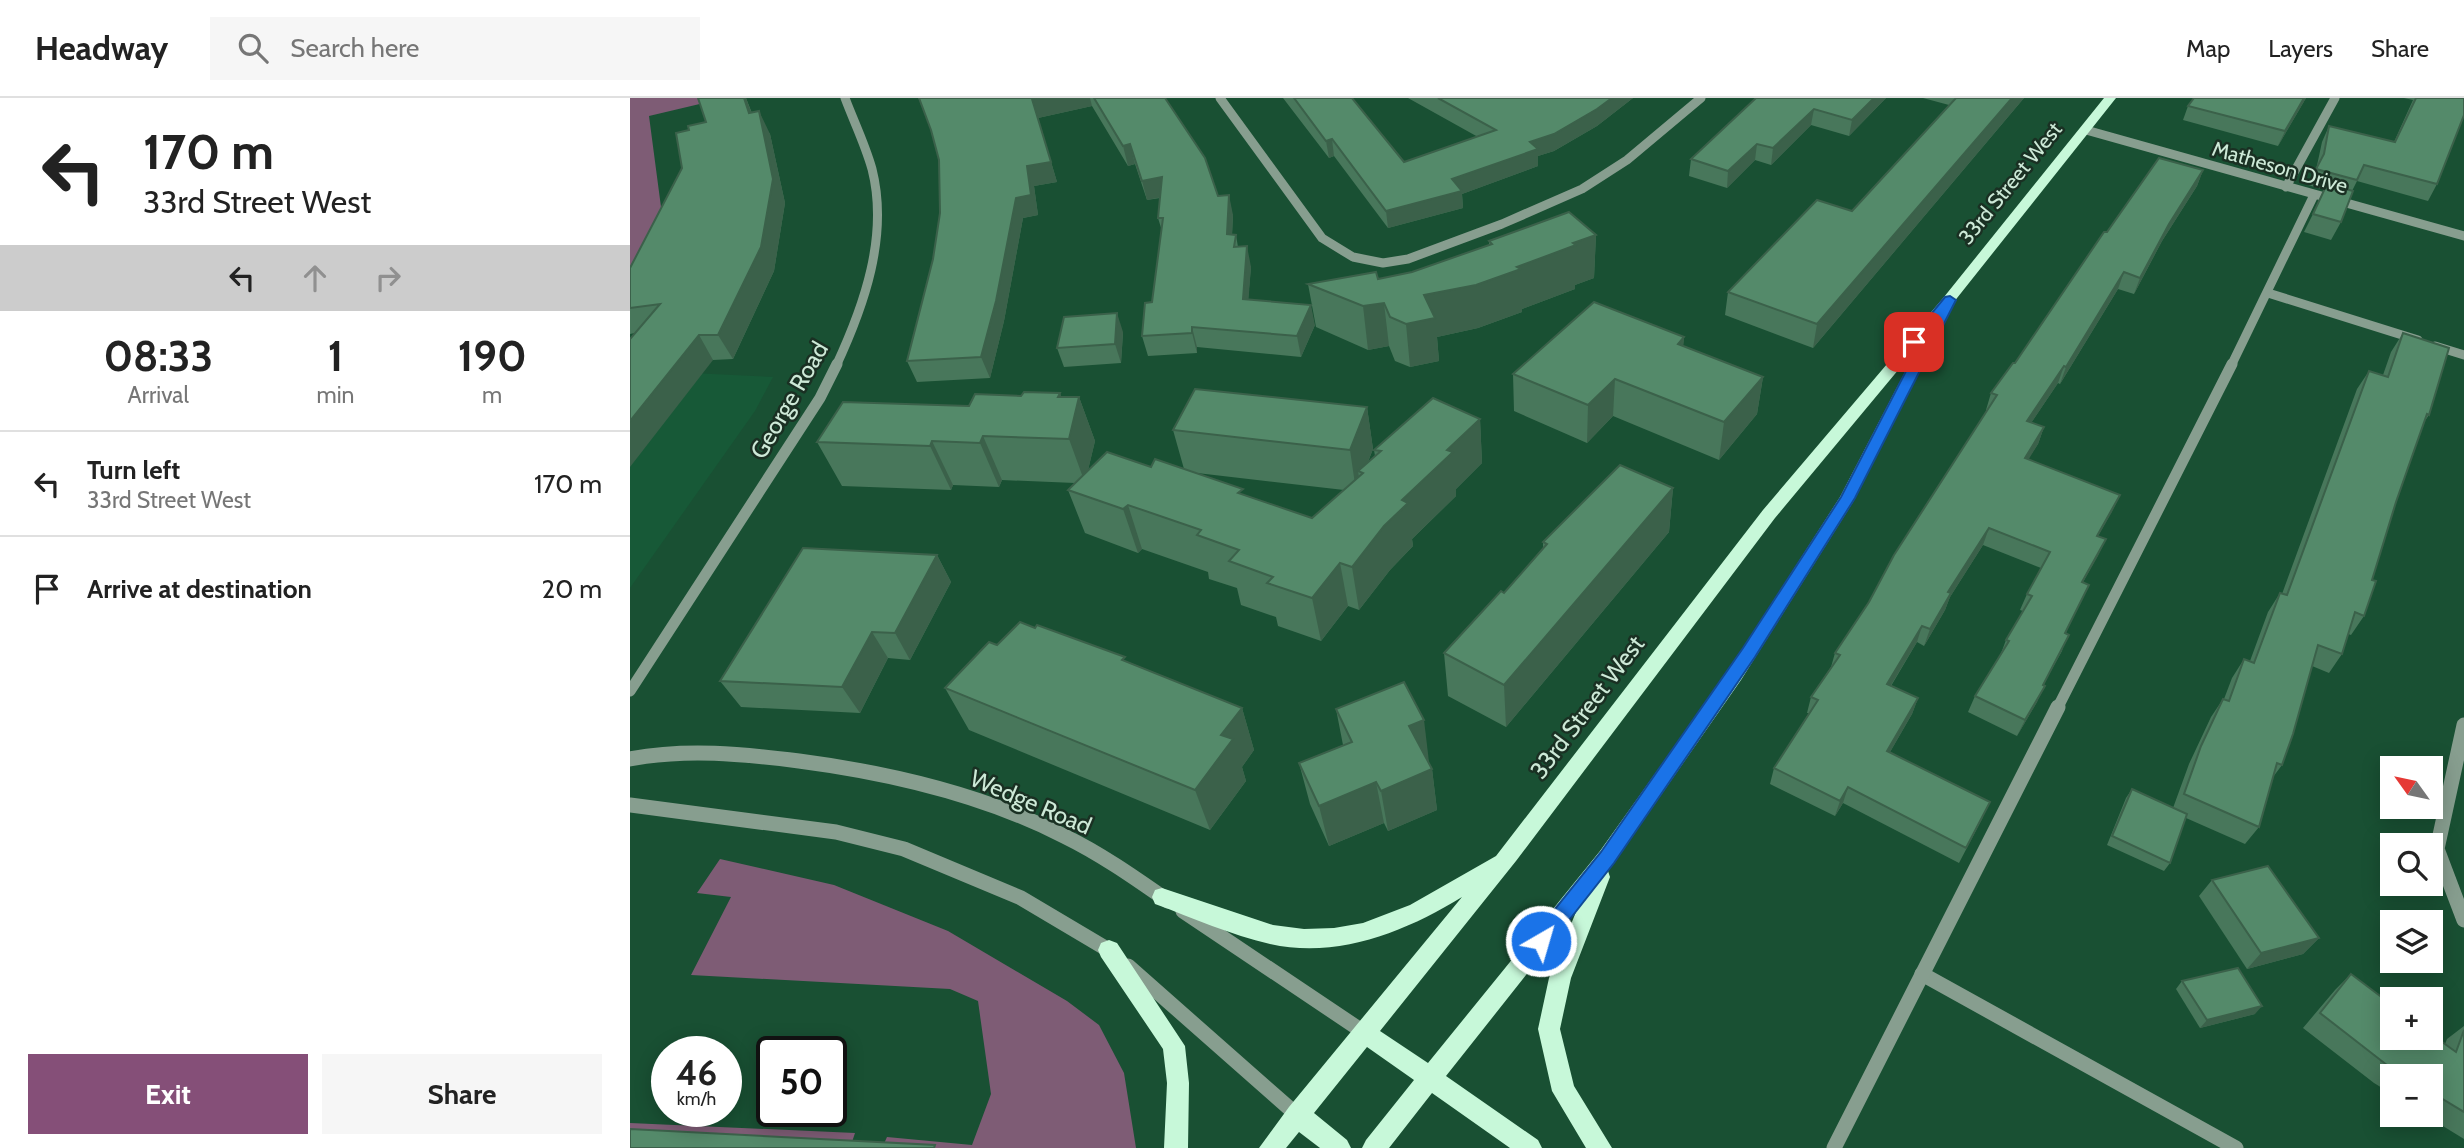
<!DOCTYPE html>
<html lang="en">
<head>
<meta charset="utf-8">
<style>
	:root { --surface:#fff; --page:#f6f6f6; --text:#222; --muted:#767676; --line:#e0e0e0; --accent:#854f78 }
	body { margin:0; font-family:Cabin,sans-serif; background:var(--page); color:var(--text); height:100vh; display:flex; flex-direction:column; font-size:26px; white-space:nowrap }
	* { box-sizing:border-box; margin:0 }
	p { font-size:23px; color:var(--muted) }
	.icon { flex:none; width:38px; height:38px; fill:none; stroke:currentColor; stroke-width:2; stroke-linecap:round; stroke-linejoin:round }
	.map { position:relative; flex:1; overflow:hidden }
	.panel { display:flex; flex-direction:column; background:var(--surface); width:630px }
	.panel>* { flex:none }
	.hud { background:#fff; color:var(--text); overflow:hidden }
	.needle { width:46px; rotate:303deg }
	.fabs { position:absolute; left:1750px; top:658px; display:grid; gap:14px }
	.fabs a { display:grid; place-items:center; width:63px; height:63px; border-radius:0px; background:var(--surface); box-shadow:0 4px 18px #0003; font-size:35px }
	.speed { position:absolute; left:21px; top:938px; display:flex; gap:14px; font-size:35px; font-weight:700; text-align:center }
	.speed>* { display:grid; place-content:center; width:91px; height:91px; border-radius:50%; background:var(--surface); box-shadow:0 4px 18px #0003; line-height:1 }
	.speed small { font-size:18px; font-weight:400 }
	.speed .limit { border:4px solid #111; border-radius:10px; background:#fff; color:#111 }
	.pin { position:absolute; display:grid; place-items:center; width:60px; height:60px; color:#fff; margin:-30px; border-radius:14px; box-shadow:0 4px 10px #0006 }
	.me { position:absolute; width:77px; margin:-38px; rotate:38deg; stroke-linejoin:round; filter:drop-shadow(0 0 5px #0008) }
	.turn { display:flex; align-items:center; gap:24px; height:147px; padding:0 28px; font-size:32px }
	.turn .icon { width:91px; height:91px; stroke-width:2.5 }
	.turn b { display:block; font-size:49px; line-height:60px }
	.lanes { display:flex; align-items:center; height:66px; padding:0 28px; background:#0003; justify-content:center; gap:35px; direction:ltr }
	.lanes .off { opacity:.35 }
	.eta { display:flex; justify-content:space-evenly; align-items:center; height:119px; text-align:center }
	.eta b { font-size:42px; font-weight:700; line-height:49px }
	.button { display:flex; gap:14px; margin-top:auto; padding:14px 28px }
	.button a { flex:1; height:80px; border-radius:0px; background:var(--accent); color:#fff; font-size:28px; font-weight:700; line-height:80px; text-align:center }
	.button a+a { background:var(--page); color:var(--text) }
	ul { padding:0; list-style:none }
	li { display:flex; align-items:center; gap:21px; height:105px; padding:0 28px; border-top:2px solid var(--line) }
	li div { flex:1 }
	li b { display:block; font-size:26px }
	li em { font-style:normal }
	header { display:flex; align-items:center; gap:42px; box-sizing:border-box; height:98px; padding:0 35px; background:var(--surface); border-bottom:2px solid var(--line) }
	header strong { font-size:33px }
	nav { display:flex; gap:38px; margin-inline-start:auto; font-size:24px }
	.search { width:490px; height:63px; background:var(--page); display:flex; align-items:center; gap:18px; box-sizing:border-box; padding:0 24px; border-radius:0px; color:var(--muted); font-size:26px }
	main { display:flex; flex:1; min-height:0 }
	.map>svg:first-child { display:block }
	.built { fill:#175937 }
	.green { fill:#7e5c75 }
	.lines { fill:none; stroke-linecap:round; stroke-linejoin:round }
	.minor-far2 { stroke:#879e8f; stroke-width:9 }
	.minor-far1 { stroke:#879e8f; stroke-width:11 }
	.minor { stroke:#879e8f; stroke-width:15 }
	.major { fill:#c7f8d9; fill-rule:evenodd }
	.wall { fill:#48775b; fill-rule:evenodd }
	.shaded-wall { fill:#3b614a }
	.building { fill:#548a6a; stroke:#3b614a; stroke-width:2 }
	.route { fill:#1a73e8; stroke:#114b97; stroke-width:2 }
	.labels { text-anchor:middle; dominant-baseline:central; stroke-width:5; stroke-linejoin:round; paint-order:stroke }
	.far-street-label { font-size:21px; fill:#cde9d7; stroke:#1a3023 }
	.street-label { font-size:24px; fill:#cde9d7; stroke:#1a3023 }
</style>
</head>
<body>
<header>
<strong>Headway</strong>
<div class="search"><svg class="icon" aria-label="search" viewBox="0 0 24 24"><circle cx="10" cy="10" r="6"/><path d="M15 15l6 6"/></svg>Search here</div>
<nav><a>Map</a><a>Layers</a><a>Share</a></nav>
</header>
<main>
<section class="panel">
<div class="hud">
<div class="turn"><svg class="icon" aria-label="left" viewBox="0 0 24 24"><path d="M17 20v-9H6M10 6l-5 5 5 5"/></svg><div><b>170 m</b>33rd Street West</div></div>
<div class="lanes"><svg class="icon" aria-label="left" viewBox="0 0 24 24"><path d="M17 20v-9H6M10 6l-5 5 5 5"/></svg><svg class="icon off" aria-label="ahead" viewBox="0 0 24 24"><path d="M12 20V5M6 11l6-6 6 6"/></svg><svg class="icon off" aria-label="right" viewBox="0 0 24 24"><path d="M7 20v-9h11M14 6l5 5-5 5"/></svg></div>
</div>
<div class="eta">
<div><b>08:33</b><p>Arrival</p></div>
<div><b>1</b><p>min</p></div>
<div><b>190</b><p>m</p></div>
</div>
<ul>
<li><svg class="icon" aria-label="left" viewBox="0 0 24 24"><path d="M17 20v-9H6M10 6l-5 5 5 5"/></svg><div><b>Turn left</b><p>33rd Street West</p></div><em>170 m</em></li>
<li><svg class="icon" aria-label="arrive" viewBox="0 0 24 24"><path d="M6 21V4h12l-3 4 3 4H6"/></svg><div><b>Arrive at destination</b></div><em>20 m</em></li>
</ul>
<div class="button"><a>Exit</a><a>Share</a></div>
</section>
<div class="map">
<svg width="1834" height="1050" viewBox="0 0 1834 1050">
	<rect width="100%" height="100%" fill="#195033"/>
	<path class="built" d="M0,272L143,279L125,313L0,490Z"/>
	<g class="green">
		<path d="M0,0H95L19,18L36,147L0,230Z"/>
		<path d="M90,761L204,787L318,833L437,903L469,927L494,975L506,1050H252L257,1039L342,1047L361,996L348,903L320,891L61,877L101,799L67,795Z"/>
		<path d="M0,1025L225,1035L220,1050H0Z"/>
	</g>
	<g class="lines">
		<g class="minor-far2">
			<path d="M590,0L692,140L723,159L753,165L778,161L872,126L952,91L997,62L1071,0"/>
			<path d="M1456,32L1834,138"/>
			<path d="M1656,89L1705,0"/>
			<path d="M1638,195L1788,242"/>
			<path d="M1805,248L1834,257"/>
			<path d="M206,268C234,208 259,138 242,71C235,46 224,24 215,0"/>
			<path d="M1601,268L1684,97"/>
		</g>
		<g class="minor-far1">
			<path d="M0,593L190,300L207,266"/>
			<path d="M1427,611L1602,266"/>
		</g>
		<g class="minor">
			<path d="M1834,627L1807,751L1834,822"/>
			<path d="M0,661C57,650 112,656 169,663C261,675 352,696 434,738C471,756 505,780 538,803"/>
			<path d="M0,707L206,734L274,751L391,800L482,854"/>
			<path d="M553,813L735,935"/>
			<path d="M498,868L667,1017"/>
			<path d="M1292,876L1606,1050"/>
			<path d="M1204,1050L1428,609"/>
		</g>
		<g class="major">
			<path d="M1474,0H1486L1304,229L1310,233L1223,404L1111,582L978,773L980,779L941,880L930,931L944,988L982,1050H956L922,993L908,931L919,880L946,814L816,978L908,1042L912,1050H880L802,995L759,1050H732L736,1042L784,982L737,949L684,1015L717,1042L721,1050H690L669,1034L656,1050H629L659,1009L832,799C775,834 708,861 640,846C601,837 563,820 525,806L522,799L525,792L532,790L643,827L674,831L704,830L733,825L780,807L866,758L1133,412L1314,199ZM1289,247L1210,399L1099,572L970,753L798,965L750,933L886,763L1145,420Z"/>
			<path d="M479,842L487,845L555,948L559,985L558,1050H534L537,985L533,951L471,859L468,852L471,845Z"/>
		</g>
	</g>
	<g class="wall">
		<path d="M68,0H116L122,15L140,36L155,105L144,173L103,261L83,262L5,235L0,236V170L52,70L59,32L76,24Z"/>
		<path d="M289,0H535L588,98L603,117L602,137H606L608,149L621,169L618,201L685,227L671,259L567,249V255L518,258L512,238L522,204L532,133L528,120L530,100L517,102L505,66L498,68L462,8L408,20L427,84L404,88L408,117L393,120L374,223L360,280L287,284L277,263L303,161L310,115L309,62L301,32Z"/>
		<path d="M653,0H722L774,64L848,39L778,0H1003L967,28L924,53L908,58V68L832,96L833,110L758,130L704,58L699,60Z"/>
		<path d="M1126,0H1256L1219,38L1181,27L1141,67L1125,62L1097,90L1059,78L1061,61Z"/>
		<path d="M1293,0H1394L1183,250L1095,217L1098,194L1222,113L1319,7Z"/>
		<path d="M1676,0L1648,48L1553,22L1558,8Z"/>
		<path d="M1774,0H1834L1807,86L1798,103L1727,83L1722,93L1711,124L1701,142L1674,134L1695,92L1678,87L1686,72L1692,44L1699,28L1764,44L1783,2Z"/>
		<path d="M1573,72L1567,88L1532,143L1504,196L1488,191L1430,286L1428,285L1401,325L1414,329L1408,346L1398,361L1490,397L1468,438L1476,441L1453,484L1436,535L1432,553L1413,587L1407,604L1387,638L1338,614L1345,598L1370,558L1376,542L1393,513L1390,512L1397,496L1411,470L1353,447L1320,499L1315,512L1294,548L1287,544L1261,588L1288,600L1282,616L1260,654L1353,719L1329,765L1213,705L1205,718L1140,686L1144,670L1179,615H1177L1181,599L1201,569L1205,555L1239,504L1357,312H1356L1361,295L1385,265L1477,134Z"/>
		<path d="M966,137L964,180L945,187V191L892,211V214L848,230L807,239L809,263L780,269L765,263L759,248L738,252L686,229L678,186L748,181L782,174L859,147V143Z"/>
		<path d="M493,234L491,265L434,269L427,250Z"/>
		<path d="M1773,235L1799,317L1794,324L1766,404L1742,482L1734,518L1721,537L1718,536L1712,556L1699,575L1682,568L1652,667L1643,679L1629,729L1615,746L1556,720L1540,765L1534,773L1477,747L1496,700L1502,691L1543,710L1559,666L1581,619L1593,601H1594L1602,580L1614,561L1620,563L1638,514L1650,495L1652,496L1727,291L1739,273L1753,277L1761,254Z"/>
		<path d="M1054,239L1053,248L1133,279L1127,316L1089,362L983,318L957,345L884,313L883,276Z"/>
		<path d="M430,295L431,299H449L465,343L458,372L521,369L554,371L543,332L737,309L743,351L738,364L745,358L744,352L850,321L852,365L826,391V398L782,441L783,448L760,472L729,512L718,508L691,543L648,528L646,519L611,507L607,490L579,481L578,474L512,451L508,455L455,435L438,392L445,385L372,382L369,389L323,387L321,392L212,388L187,344L339,308L391,298ZM567,375L714,392L682,420L615,398Z"/>
		<path d="M1043,390L1039,434L876,629L818,598L814,555L874,495L913,451V444Z"/>
		<path d="M307,457L321,484L280,562L258,560L230,615L111,609L90,583Z"/>
		<path d="M367,547L496,563L612,610L624,652L612,669L616,683L580,732L339,632L315,590Z"/>
		<path d="M706,611L799,664H798L802,671L807,712L758,733L754,725L699,748L680,706L669,665L713,647Z"/>
		<path d="M1582,782L1689,840L1673,856L1617,871L1569,798Z"/>
		<path d="M1721,876L1815,946L1817,941L1834,928V1041L1795,1017H1801V978H1762V996L1744,985L1673,930L1705,892Z"/>
		<path d="M1552,883L1625,916L1570,930L1546,891Z"/>
	</g>
	<g class="shaded-wall">
		<path d="M114,0H116L130,38L119,15Z"/>
		<path d="M406,0H460L462,8L408,20L427,84L404,88L408,117L393,120L374,223L360,280L351,259L386,100L402,1Z"/>
		<path d="M982,0H1003L967,28L924,53L908,58V68L832,96L833,110L758,130L756,113L900,44Z"/>
		<path d="M1244,0H1256L1219,38L1222,22Z"/>
		<path d="M1382,0H1394L1183,250L1187,226Z"/>
		<path d="M1674,0H1676L1648,48L1655,33Z"/>
		<path d="M1184,11L1181,27L1141,67L1143,50Z"/>
		<path d="M129,13L140,36L155,105L144,173L103,261L88,237Z"/>
		<path d="M702,41L704,58L699,60L696,43Z"/>
		<path d="M500,46L505,66L498,68L493,48Z"/>
		<path d="M1127,46L1125,62L1097,90L1098,73Z"/>
		<path d="M1573,72L1567,88L1532,143L1504,196L1510,180L1539,126Z"/>
		<path d="M532,79L537,98L517,102L512,83Z"/>
		<path d="M599,97L603,117L601,156L597,136Z"/>
		<path d="M966,137L964,180L945,187V191L892,211V214L848,230L807,239L809,263L780,269L776,226L794,197L887,169L943,145Z"/>
		<path d="M617,148L621,169L617,221L613,201Z"/>
		<path d="M1494,174L1488,191L1430,286L1436,269Z"/>
		<path d="M754,205L759,248L738,252L733,208Z"/>
		<path d="M681,207L685,227L671,259L667,238Z"/>
		<path d="M487,215L493,234L491,265L485,246Z"/>
		<path d="M562,229L567,249V255L562,235Z"/>
		<path d="M69,237L83,262L0,369V323Z"/>
		<path d="M1054,239L1051,276L1048,246Z"/>
		<path d="M1434,268L1428,285L1391,340L1397,323Z"/>
		<path d="M1133,279L1127,316L1089,362L1094,324Z"/>
		<path d="M985,281L983,318L957,345L958,307Z"/>
		<path d="M430,295L442,328L449,299L465,343L455,385L439,341L428,299Z"/>
		<path d="M737,309L743,351L733,376V375L728,373L730,385L726,393L720,352Z"/>
		<path d="M850,321L852,365L826,391V398L782,441L783,448L760,472L729,512L722,469L772,402L817,352Z"/>
		<path d="M1414,329L1408,346L1389,377L1395,360Z"/>
		<path d="M353,338L372,382L369,389L350,345Z"/>
		<path d="M302,343L323,387L321,392L300,348Z"/>
		<path d="M1043,390L1039,434L876,629L874,587Z"/>
		<path d="M1490,397L1482,414L1459,454L1467,438Z"/>
		<path d="M498,407L512,451L508,455L493,411Z"/>
		<path d="M1359,430L1353,447L1320,499L1315,512L1294,548L1300,531L1318,494Z"/>
		<path d="M1476,441L1468,458L1444,500L1452,484Z"/>
		<path d="M307,457L321,484L280,562L265,535Z"/>
		<path d="M710,465L718,508L691,543L682,500Z"/>
		<path d="M1292,528L1287,544L1252,602L1257,586Z"/>
		<path d="M242,534L258,560L230,615L212,589Z"/>
		<path d="M1415,588L1407,604L1387,638L1395,622Z"/>
		<path d="M1288,600L1282,616L1252,668L1257,653Z"/>
		<path d="M612,610L624,652L612,669L616,683L580,732L565,692L591,637Z"/>
		<path d="M794,622L799,664L785,670L779,628Z"/>
		<path d="M802,671L807,712L758,733L751,693Z"/>
		<path d="M746,684L754,725L699,748L689,708Z"/>
		<path d="M1218,689L1213,705L1205,718L1210,703Z"/>
		<path d="M1689,840L1673,856L1617,871L1631,855Z"/>
		<path d="M1632,908L1625,916L1570,930L1577,922Z"/>
	</g>
	<g class="building">
		<path d="M68,0H114L119,15L129,13L143,81L131,149L88,237H69L0,323V241L30,206L0,210V170L52,70L46,35L59,32L58,28L76,24Z"/>
		<path d="M289,0H406L402,1L421,64L397,68L401,97L386,100L366,203L351,259L277,263L303,161L310,115L309,62L301,32Z"/>
		<path d="M464,0H535L575,60L588,98L599,97L597,136L606,137L604,149L617,148L613,201L681,207L667,238L562,229V235L512,238L515,205L522,204L533,120H528L532,79L512,83L500,46L493,48Z"/>
		<path d="M664,0H722L774,64L866,32L808,0H982L967,11L924,36L900,44L908,51L822,81L832,93L756,113L702,41L696,43Z"/>
		<path d="M1126,0H1244L1222,22L1184,11L1143,50L1127,46L1098,73L1061,61Z"/>
		<path d="M1326,0H1382L1187,226L1098,194L1187,102L1222,113Z"/>
		<path d="M1564,0H1674L1655,33L1558,8Z"/>
		<path d="M1786,0H1834V17L1807,86L1734,67L1727,82L1686,71L1694,56L1699,28L1765,44Z"/>
		<path d="M1529,60L1573,72L1539,126L1510,180L1494,174L1436,269L1434,268L1397,323L1414,329L1395,360L1490,397L1467,438L1476,441L1452,484L1459,487L1435,535L1439,537L1413,587L1415,588L1395,622L1345,598L1379,543L1376,542L1402,498L1397,496L1420,454L1359,430L1318,494L1321,495L1300,531L1292,528L1257,586L1288,600L1257,653L1360,704L1336,750L1218,689L1210,703L1144,670L1188,602L1181,599L1210,557L1205,555L1239,504L1264,457L1367,297L1361,295L1383,265H1385L1474,134H1477Z"/>
		<path d="M1697,86L1723,93L1711,124L1683,116Z"/>
		<path d="M939,114L966,137L943,145L946,147L887,169L891,171L846,187L794,197L805,220L776,226L760,219L754,205L733,208L678,186L746,174L748,181L782,174L862,146L859,143Z"/>
		<path d="M964,204L1054,239L1048,246L1133,279L1094,324L985,281L958,307L883,276Z"/>
		<path d="M487,215L485,246L427,250L434,219Z"/>
		<path d="M1773,235L1819,250L1799,317L1797,316L1766,404L1742,482L1746,483L1734,518L1725,514L1712,556L1688,547L1663,636L1652,667L1647,665L1629,729L1554,696L1571,648L1593,601L1599,603L1614,561L1624,565L1650,495L1657,497L1739,273L1758,279Z"/>
		<path d="M565,291L737,309L720,352L543,332Z"/>
		<path d="M394,294L430,295L428,299H449L439,341L353,338L350,345L302,343L300,348L187,344L213,304L339,308L345,296L391,298Z"/>
		<path d="M803,300L850,321L817,352L823,354L772,402L778,405L754,428L722,469L710,465L682,500L637,485L643,479L599,463L609,452L567,437L571,432L498,407L493,411L438,392L477,354L521,369L525,361L613,391L608,395L682,420L733,375L728,373L751,353L744,352Z"/>
		<path d="M990,367L1043,390L874,587L814,555L871,493L874,495L917,446L913,444Z"/>
		<path d="M173,450L307,457L265,535L242,534L212,589L90,583Z"/>
		<path d="M390,524L405,530L407,527L495,559L492,562L612,610L591,637L603,641L565,692L315,590L359,544L367,547Z"/>
		<path d="M774,584L794,622L779,628L802,671L751,693L746,684L689,708L669,665L722,644L706,611Z"/>
		<path d="M1502,691L1557,716L1540,765L1482,738Z"/>
		<path d="M1638,768L1689,840L1631,855L1582,782Z"/>
		<path d="M1608,870L1632,908L1577,922L1552,883Z"/>
		<path d="M1721,876L1762,907V940H1801V936L1826,954L1834,932V1014L1801,994V978H1774L1762,971L1690,915Z"/>
		<path d="M0,1031L305,1047L304,1050H0Z"/>
	</g>
	<path class="route" d="M1320,198L1326,202L1225,400L1125,559L984,765L918,849L911,852L904,849L901,843L904,837L971,754L1113,550L1211,399L1291,244L1284,248L1278,244L1315,199Z"/>
	<g class="labels">
		<g class="far-street-label">
			<text transform="translate(1650 69) rotate(16)">Matheson Drive</text>
			<text transform="translate(1380 85) rotate(-51)">33rd Street West</text>
		</g>
		<g class="street-label">
			<text transform="translate(159 302) rotate(-60)">George Road</text>
			<text transform="translate(957 609) rotate(-53)">33rd Street West</text>
			<text transform="translate(401 704) rotate(23)">Wedge Road</text>
		</g>
	</g>
</svg>
<div class="fabs">
<a><svg class="needle" viewBox="-14 -14 28 28"><path d="M0-13l5 13h-10z" fill="#e53935"/><path d="M0 13l5-13h-10z" fill="#767676"/></svg></a>
<a><svg class="icon" aria-label="search" viewBox="0 0 24 24"><circle cx="10" cy="10" r="6"/><path d="M15 15l6 6"/></svg></a>
<a><svg class="icon" aria-label="layers" viewBox="0 0 24 24"><path d="M12 4l9 5-9 5-9-5zM3 14l9 5 9-5"/></svg></a>
<a>+</a>
<a>−</a>
</div>
<div class="speed"><div>46<small>km/h</small></div><div class="limit">50</div></div>
<div class="pin" style="left:1284px;top:244px;background:#d93025"><svg class="icon" aria-label="arrive" viewBox="0 0 24 24"><path d="M6 21V4h12l-3 4 3 4H6"/></svg></div>
<svg class="me" style="left:911px;top:843px" viewBox="-20 -20 40 40"><circle r="17" fill="#1a73e8" stroke="#fff" stroke-width="3"/><path d="M0-11L8 9 0 5-8 9z" fill="#fff"/></svg>
</div>
</main>
</body>
</html>
